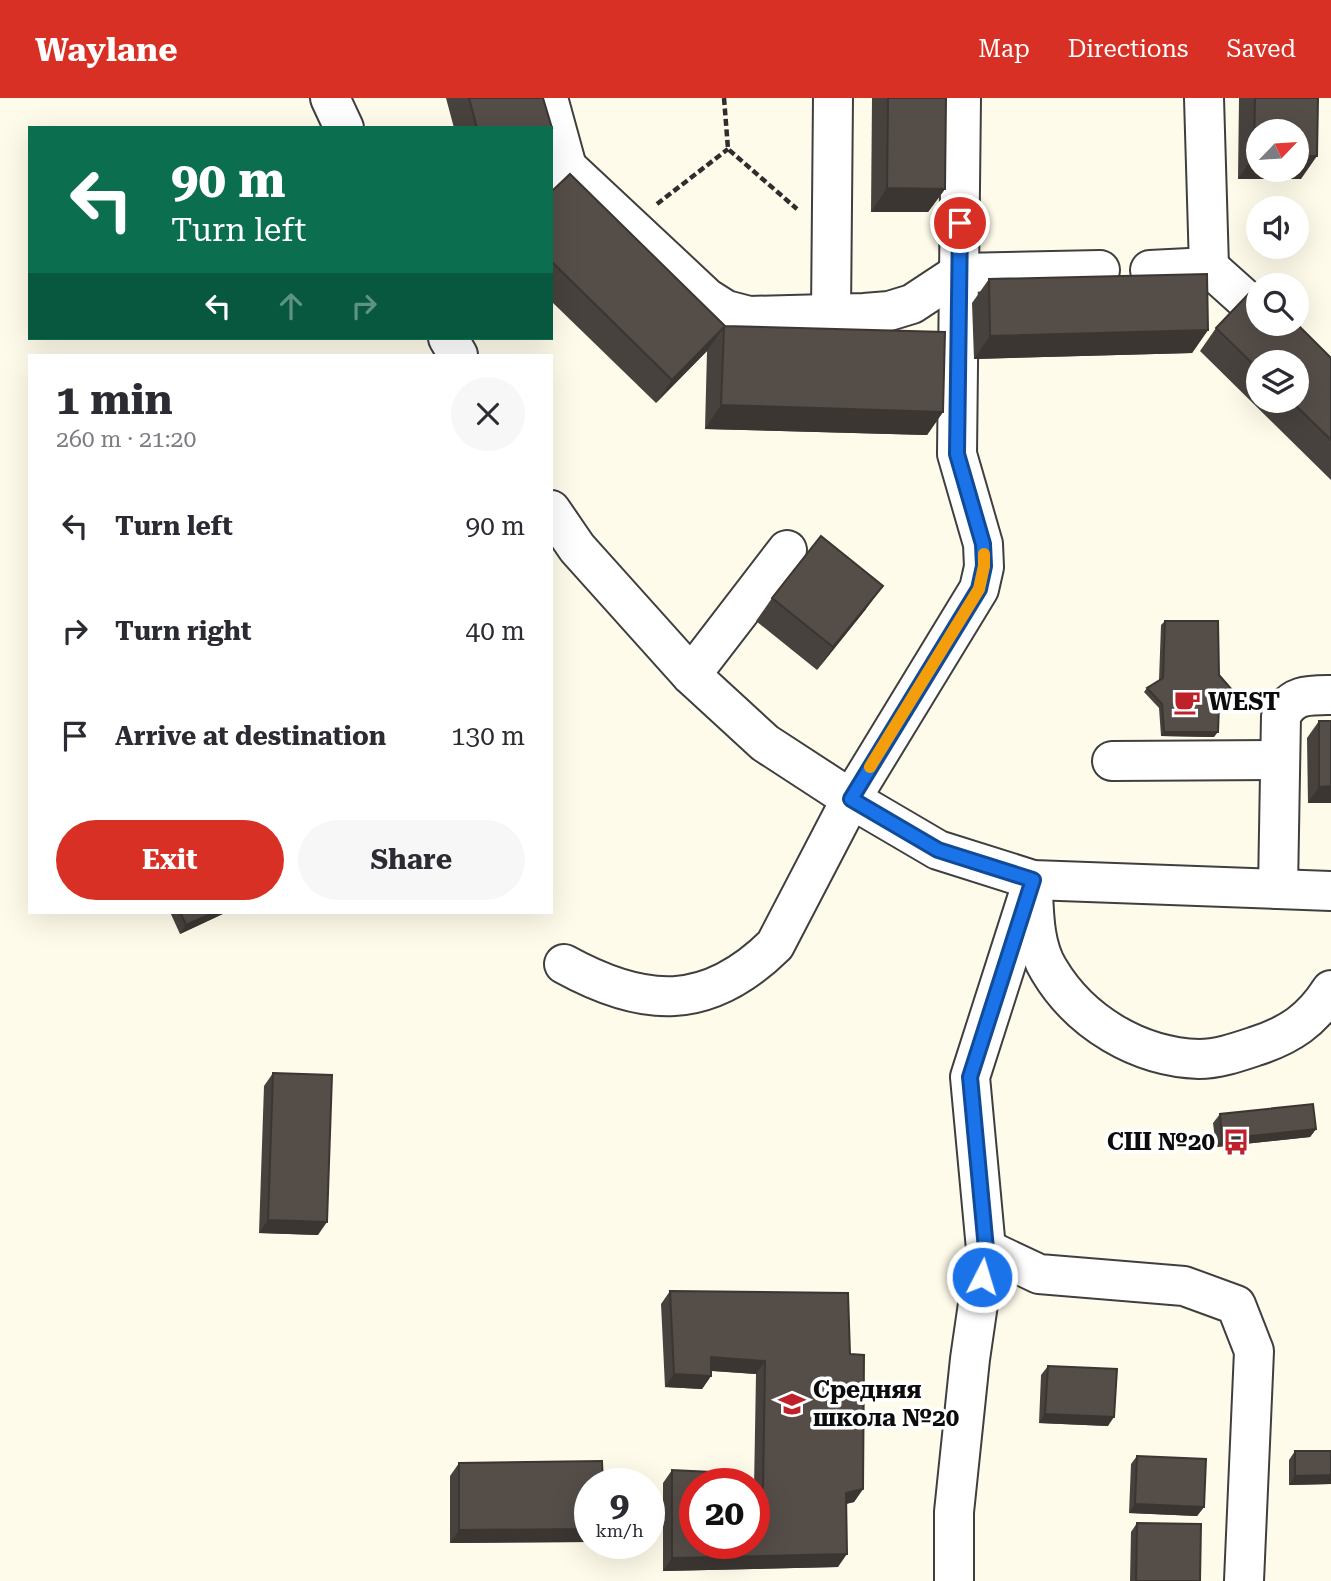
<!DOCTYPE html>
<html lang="en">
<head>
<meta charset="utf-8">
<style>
	:root { --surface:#fff; --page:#f7f7f7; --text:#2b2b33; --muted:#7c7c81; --accent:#d93025 }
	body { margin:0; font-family:"Roboto Serif",serif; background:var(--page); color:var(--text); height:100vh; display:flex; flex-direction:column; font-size:26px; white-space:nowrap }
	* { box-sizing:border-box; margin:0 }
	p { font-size:23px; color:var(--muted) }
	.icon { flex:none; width:38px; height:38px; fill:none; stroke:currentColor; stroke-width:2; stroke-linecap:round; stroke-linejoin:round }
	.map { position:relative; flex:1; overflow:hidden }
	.details { position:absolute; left:28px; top:256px; width:525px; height:560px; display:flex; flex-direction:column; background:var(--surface); border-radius:0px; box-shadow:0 7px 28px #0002 }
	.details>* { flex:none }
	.top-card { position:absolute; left:28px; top:28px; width:525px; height:214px; border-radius:0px; box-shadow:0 7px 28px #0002; background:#0b6e4f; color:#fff; overflow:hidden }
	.needle { width:46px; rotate:65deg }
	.tools { position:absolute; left:1246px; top:21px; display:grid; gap:14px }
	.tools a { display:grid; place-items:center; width:63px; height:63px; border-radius:50%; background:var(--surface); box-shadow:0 7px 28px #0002; font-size:35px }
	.speed { position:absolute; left:574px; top:1370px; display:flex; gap:14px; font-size:35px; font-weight:700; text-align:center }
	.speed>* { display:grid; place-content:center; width:91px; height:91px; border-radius:50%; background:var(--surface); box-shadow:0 7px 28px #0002; line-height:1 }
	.speed small { font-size:18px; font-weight:400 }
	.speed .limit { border:10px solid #d22; background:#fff; color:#111 }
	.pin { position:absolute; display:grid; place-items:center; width:60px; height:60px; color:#fff; margin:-30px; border:4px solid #fff; border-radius:50%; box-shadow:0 2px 7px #0007 }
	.me { position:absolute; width:77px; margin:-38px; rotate:5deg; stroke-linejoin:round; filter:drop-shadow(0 0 5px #0008) }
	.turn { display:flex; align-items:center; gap:24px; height:147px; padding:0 28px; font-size:32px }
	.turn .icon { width:91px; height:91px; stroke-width:2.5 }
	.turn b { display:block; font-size:49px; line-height:60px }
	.lanes { display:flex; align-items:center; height:66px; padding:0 28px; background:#0003; justify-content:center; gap:35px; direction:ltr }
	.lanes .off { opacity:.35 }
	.round { display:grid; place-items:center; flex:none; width:74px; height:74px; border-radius:37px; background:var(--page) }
	.head { display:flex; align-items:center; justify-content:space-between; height:119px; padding:0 28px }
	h1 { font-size:42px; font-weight:700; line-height:52px }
	.action { display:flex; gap:14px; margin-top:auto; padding:14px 28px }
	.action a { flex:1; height:80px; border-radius:42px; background:var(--accent); color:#fff; font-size:28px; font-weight:700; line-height:80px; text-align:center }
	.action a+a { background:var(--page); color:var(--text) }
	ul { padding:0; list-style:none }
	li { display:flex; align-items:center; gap:21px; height:105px; padding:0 28px }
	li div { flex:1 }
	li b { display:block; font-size:26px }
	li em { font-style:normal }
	header { display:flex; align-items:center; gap:42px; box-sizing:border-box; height:98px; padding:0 35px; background:var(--accent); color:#fff }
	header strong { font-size:33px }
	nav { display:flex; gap:38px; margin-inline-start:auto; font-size:24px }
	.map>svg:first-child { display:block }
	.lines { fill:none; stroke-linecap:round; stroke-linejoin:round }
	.minor-casing { stroke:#3f3f3f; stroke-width:42 }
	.path { stroke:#2e2e2e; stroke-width:4.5; stroke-dasharray:7 3.5; stroke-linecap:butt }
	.minor { stroke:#fff; stroke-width:38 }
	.wall { fill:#48423e; fill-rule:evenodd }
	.shaded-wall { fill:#3b3632 }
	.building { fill:#544d48; stroke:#3b3632; stroke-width:2 }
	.route-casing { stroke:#114b97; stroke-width:18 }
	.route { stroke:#1a73e8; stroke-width:12 }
	.slow { stroke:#f59e0b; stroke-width:12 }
	.labels { text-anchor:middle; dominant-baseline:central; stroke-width:7; stroke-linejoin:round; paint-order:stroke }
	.poi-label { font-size:24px; font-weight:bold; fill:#0c0c0c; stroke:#fff; text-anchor:start }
</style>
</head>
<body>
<header>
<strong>Waylane</strong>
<nav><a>Map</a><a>Directions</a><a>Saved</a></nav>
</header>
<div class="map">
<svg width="1331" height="1483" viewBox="0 0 1331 1483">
	<rect width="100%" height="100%" fill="#fffbea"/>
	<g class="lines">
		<g class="minor-casing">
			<g id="minor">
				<path d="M330,0L344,30"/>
				<path d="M548,0L567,69"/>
				<path d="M1204,0L1209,169"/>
				<path d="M551,78L567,69L707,200L726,212L749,218L864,215L889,213L912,206L959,175L1100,172"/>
				<path d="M1150,172L1209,169L1258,213"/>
				<path d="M831,215L833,0"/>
				<path d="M448,240L458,257"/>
				<path d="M551,412L577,450L691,577L765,645L851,701L938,752L1033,782L1331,793"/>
				<path d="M691,577L787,452"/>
				<path d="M1112,663L1280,662"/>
				<path d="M1278,791L1281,618C1292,596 1309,597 1331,597"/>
				<path d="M1033,794C1034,820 1035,850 1049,872C1080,924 1138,959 1199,961C1218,961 1238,954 1256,948C1290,937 1312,922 1331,892"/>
				<path d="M564,866C644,910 707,914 775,847L851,701L979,491L984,469L983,446L957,356L961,0"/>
				<path d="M986,1151L1039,1176L1184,1188L1236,1207L1254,1253L1244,1483"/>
				<path d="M954,1483V1414L970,1261L986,1151L970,979L1033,782"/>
			</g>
		</g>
		<g class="path">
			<path d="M724,0L728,51L797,111"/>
			<path d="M657,106L728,51"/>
		</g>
		<use href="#minor" class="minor"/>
	</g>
	<g class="wall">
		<path d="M446,0H543L552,30L551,32V30H454Z"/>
		<path d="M872,0H946L945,91L928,114H871Z"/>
		<path d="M1239,0H1318L1301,81H1238Z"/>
		<path d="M551,94L725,228L943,314L927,337L705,331L707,253L656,305L551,203Z"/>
		<path d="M989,181L1208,232L1192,255L974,261L972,205Z"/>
		<path d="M1216,230L1331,260V382L1200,253ZM1258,264L1297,303H1258Z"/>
		<path d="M772,500L866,511L817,572L756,523Z"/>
		<path d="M1165,523L1219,577L1230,598L1219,609L1214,639L1161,638L1159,610L1144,594L1147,590L1159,582L1161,527Z"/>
		<path d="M1319,623L1331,705H1308L1307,640Z"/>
		<path d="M170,814H227L180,836Z"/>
		<path d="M273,975L318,1137L259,1135L264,988Z"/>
		<path d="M1220,1016L1316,1031L1310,1039L1216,1049L1213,1025Z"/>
		<path d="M670,1193L850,1256L863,1391L854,1404L846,1406L838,1469L663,1473V1385L672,1372L695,1446L754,1390L756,1276L711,1273V1278L702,1291L665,1289L661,1206Z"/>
		<path d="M1048,1268L1108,1328L1039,1325L1041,1277Z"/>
		<path d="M1295,1353H1331V1386L1289,1387V1362Z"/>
		<path d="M1137,1358L1204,1409L1197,1418L1129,1415L1131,1366Z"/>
		<path d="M459,1365L590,1386V1444L450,1445V1378Z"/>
		<path d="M1137,1425L1200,1483H1130L1131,1434Z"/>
	</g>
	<g class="shaded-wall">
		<path d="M1254,57H1258V72H1297V58H1317L1301,81H1238Z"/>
		<path d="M887,90L945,91L928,114H871Z"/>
		<path d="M724,229L707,253L656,305L672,282Z"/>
		<path d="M1208,232L1192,255L974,261L990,238Z"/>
		<path d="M721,307L943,314L927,337L705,331Z"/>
		<path d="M883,488L866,511L817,572L833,549Z"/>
		<path d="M1164,634H1218L1214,639L1161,638Z"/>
		<path d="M1331,688V705H1308L1319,689Z"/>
		<path d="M215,814H227L180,836L186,827Z"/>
		<path d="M1316,1031L1310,1039L1216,1049L1222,1041Z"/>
		<path d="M268,1122L327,1124L318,1137L259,1135Z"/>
		<path d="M711,1259L765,1263L756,1276L701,1272Z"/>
		<path d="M674,1276L711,1278L702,1291L665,1289Z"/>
		<path d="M1045,1316L1114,1319L1108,1328L1039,1325Z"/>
		<path d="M1331,1377V1386L1289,1387L1295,1378Z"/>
		<path d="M863,1391L854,1404L837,1408L846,1395Z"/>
		<path d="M1135,1406L1204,1409L1197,1418L1129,1415Z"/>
		<path d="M590,1431V1444L450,1445L459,1432Z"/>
		<path d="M847,1456L838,1469L663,1473L672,1460Z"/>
	</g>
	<g class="building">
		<path d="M469,0H543L552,30H477Z"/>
		<path d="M888,0H946L945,91L887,90Z"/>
		<path d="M1255,0H1318L1317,58H1297V33H1258V57H1254Z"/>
		<path d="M570,76L725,228L945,234L943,314L721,307L724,229L672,282L551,163V94Z"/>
		<path d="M1207,176L1208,232L990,238L989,181Z"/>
		<path d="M1257,187L1258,226H1297L1331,260V342L1291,303H1297V264H1258V271L1216,230Z"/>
		<path d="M821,438L883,488L833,549L772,500Z"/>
		<path d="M1165,523H1218L1219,577L1233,593L1219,607L1218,634H1164L1162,606L1147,590L1163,580Z"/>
		<path d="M1319,623H1331V688L1319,689Z"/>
		<path d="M180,814H215L186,827Z"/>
		<path d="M273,975L332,977L327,1124L268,1122Z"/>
		<path d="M1313,1006L1316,1031L1222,1041L1220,1016Z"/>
		<path d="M670,1193L848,1195L850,1256L864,1257L863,1391L846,1395L847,1456L672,1460V1372L712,1374L711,1386H695V1446H754V1390H763L765,1263L711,1259V1278L674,1276Z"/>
		<path d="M1048,1268L1117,1271L1114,1319L1045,1316Z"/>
		<path d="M1295,1353H1331V1377L1295,1378Z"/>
		<path d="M1137,1358L1206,1361L1204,1409L1135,1406Z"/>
		<path d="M602,1363L603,1386H590V1431L459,1432V1365Z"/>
		<path d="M1137,1425L1201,1426L1200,1483H1136Z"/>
	</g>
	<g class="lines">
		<g class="route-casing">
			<path id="route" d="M960,125L957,356L983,446L984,468L979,491L851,701L938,752L1033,782L970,979L986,1151L982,1179"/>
		</g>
		<use href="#route" class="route"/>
		<path class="slow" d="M870,669L979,491L984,468V456"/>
	</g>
	<defs>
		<g id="cafe-bare" transform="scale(2.1)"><path d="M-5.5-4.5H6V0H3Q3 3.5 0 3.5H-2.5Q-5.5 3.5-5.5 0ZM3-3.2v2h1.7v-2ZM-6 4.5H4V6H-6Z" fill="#be212a" stroke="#fff" stroke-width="2.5" paint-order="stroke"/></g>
		<g id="bus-bare" transform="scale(2.1)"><path d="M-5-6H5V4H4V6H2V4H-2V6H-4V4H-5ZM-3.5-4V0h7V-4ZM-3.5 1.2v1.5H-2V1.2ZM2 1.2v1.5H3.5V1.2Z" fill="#be212a" stroke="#fff" stroke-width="2.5" paint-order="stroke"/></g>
		<g id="school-bare" transform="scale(2.1)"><path d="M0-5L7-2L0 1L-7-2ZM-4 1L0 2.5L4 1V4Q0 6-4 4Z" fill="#be212a" stroke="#fff" stroke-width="2.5" paint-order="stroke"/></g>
	</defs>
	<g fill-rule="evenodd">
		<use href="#cafe-bare" x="1187" y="604"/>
		<use href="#bus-bare" x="1236" y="1044"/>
		<use href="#school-bare" x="792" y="1306"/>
	</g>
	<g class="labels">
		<g class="poi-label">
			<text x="1208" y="604">WEST</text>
			<text x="1215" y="1044" text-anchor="end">СШ №20</text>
			<text x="813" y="1292">Средняя<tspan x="813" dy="28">школа №20</tspan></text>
		</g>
	</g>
</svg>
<div class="tools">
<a><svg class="needle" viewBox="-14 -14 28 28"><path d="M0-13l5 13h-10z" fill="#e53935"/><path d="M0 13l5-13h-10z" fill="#7c7c81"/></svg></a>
<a><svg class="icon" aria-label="sound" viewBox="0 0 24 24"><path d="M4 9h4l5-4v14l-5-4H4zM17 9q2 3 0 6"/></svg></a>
<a><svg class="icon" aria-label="search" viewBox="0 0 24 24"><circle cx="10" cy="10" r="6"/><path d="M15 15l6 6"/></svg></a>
<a><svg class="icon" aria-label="layers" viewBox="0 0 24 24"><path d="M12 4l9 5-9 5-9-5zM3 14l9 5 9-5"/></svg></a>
</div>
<div class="speed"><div>9<small>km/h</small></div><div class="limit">20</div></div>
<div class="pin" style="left:960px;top:125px;background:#d93025"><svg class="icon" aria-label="arrive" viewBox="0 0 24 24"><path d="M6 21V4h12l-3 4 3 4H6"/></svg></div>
<svg class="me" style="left:982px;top:1179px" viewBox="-20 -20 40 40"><circle r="17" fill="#1a73e8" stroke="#fff" stroke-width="3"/><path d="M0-11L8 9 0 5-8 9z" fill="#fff"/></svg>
<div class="top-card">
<div class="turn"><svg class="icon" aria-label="left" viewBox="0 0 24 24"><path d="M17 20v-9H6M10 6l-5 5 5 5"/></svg><div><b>90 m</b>Turn left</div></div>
<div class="lanes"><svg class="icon" aria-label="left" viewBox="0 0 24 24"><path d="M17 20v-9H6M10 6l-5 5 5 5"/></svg><svg class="icon off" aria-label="ahead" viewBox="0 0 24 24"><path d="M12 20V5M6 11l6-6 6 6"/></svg><svg class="icon off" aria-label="right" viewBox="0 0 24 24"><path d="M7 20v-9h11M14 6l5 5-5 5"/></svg></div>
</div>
<section class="details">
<div class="head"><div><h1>1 min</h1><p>260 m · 21:20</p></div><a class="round"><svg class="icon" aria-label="close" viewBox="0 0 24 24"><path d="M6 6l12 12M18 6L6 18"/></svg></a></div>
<ul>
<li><svg class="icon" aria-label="left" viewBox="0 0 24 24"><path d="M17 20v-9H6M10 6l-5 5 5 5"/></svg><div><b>Turn left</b></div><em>90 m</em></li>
<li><svg class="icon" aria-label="right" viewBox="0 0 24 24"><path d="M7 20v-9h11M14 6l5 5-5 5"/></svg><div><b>Turn right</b></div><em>40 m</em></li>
<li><svg class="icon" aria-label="arrive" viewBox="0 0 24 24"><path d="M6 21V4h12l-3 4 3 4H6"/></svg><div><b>Arrive at destination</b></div><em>130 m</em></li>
</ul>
<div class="action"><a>Exit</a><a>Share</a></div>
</section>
</div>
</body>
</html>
